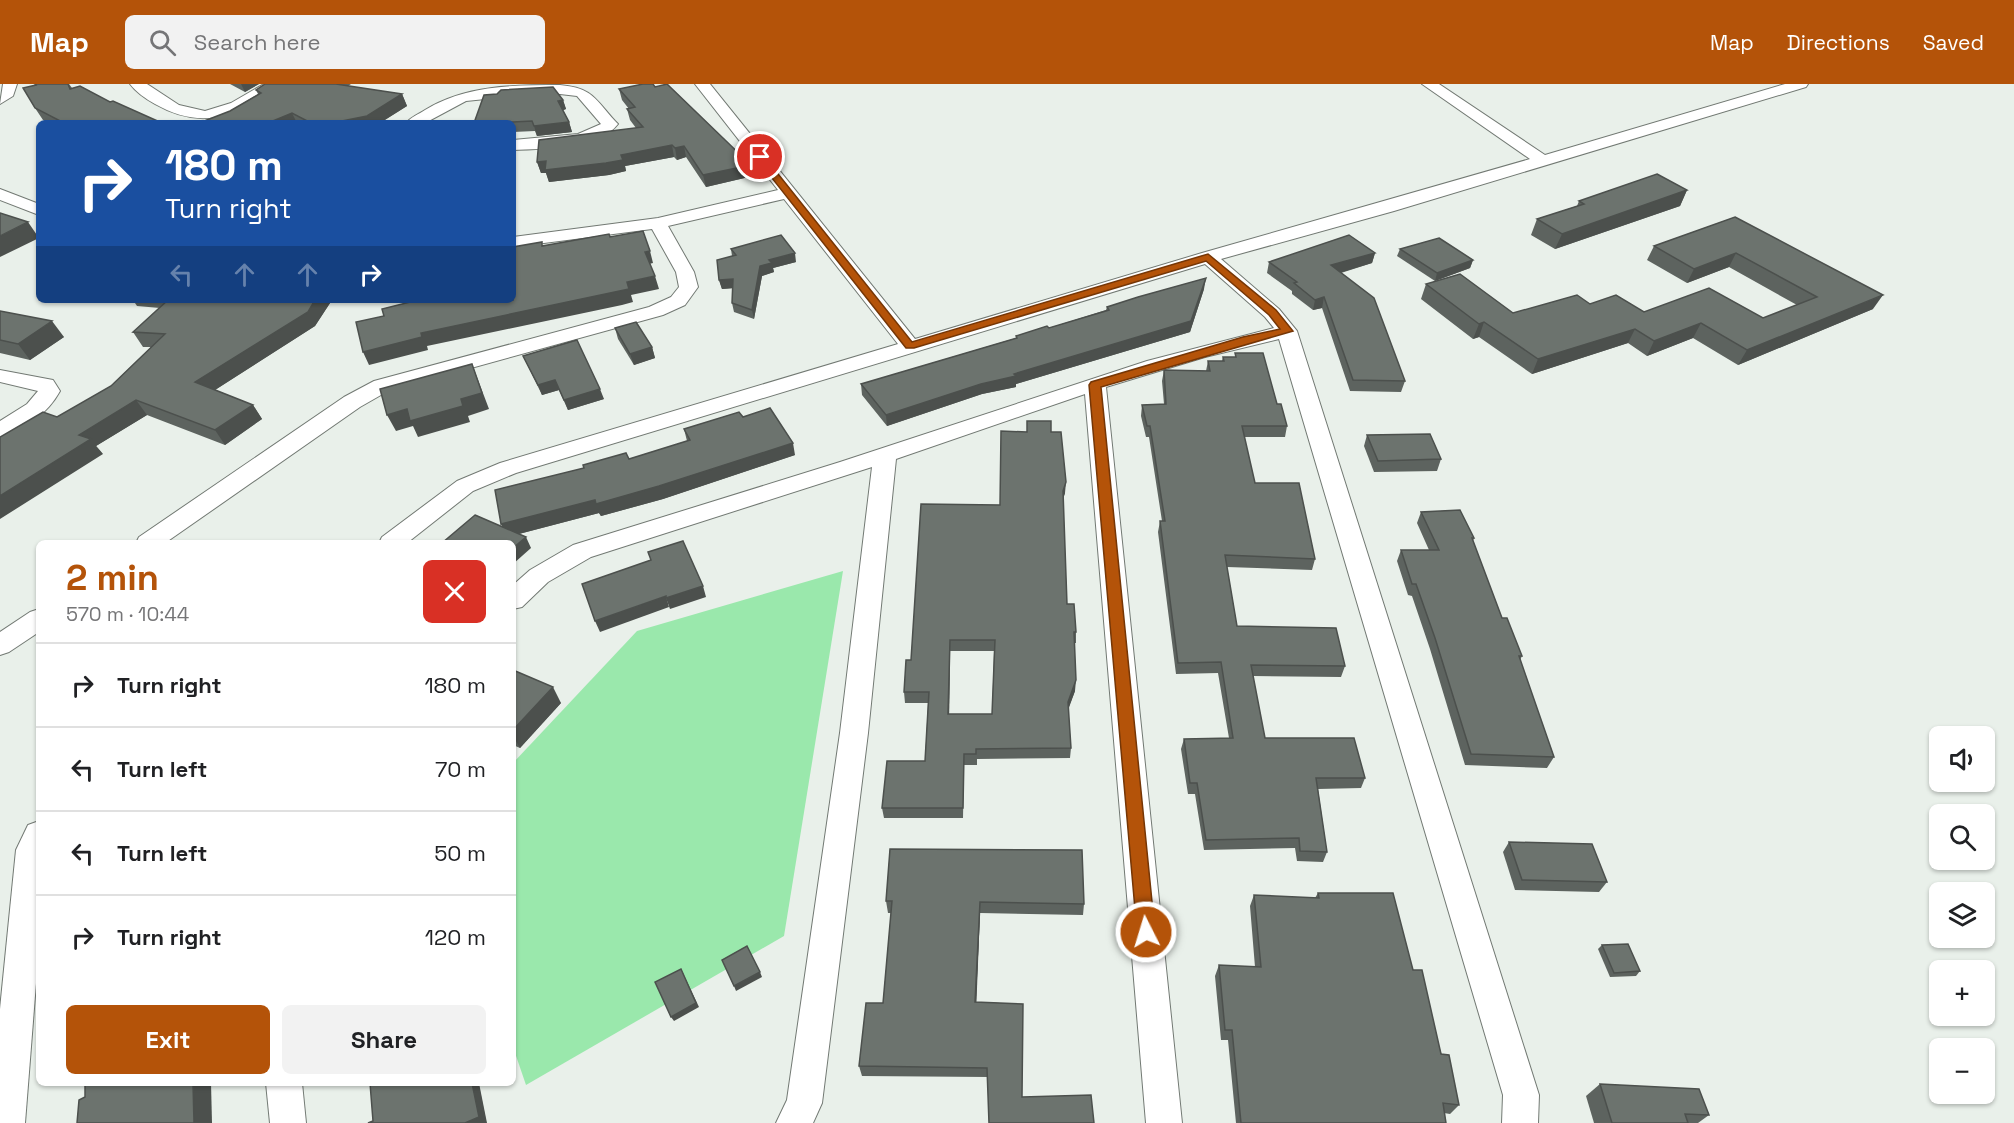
<!DOCTYPE html>
<html lang="en">
<head>
<meta charset="utf-8">
<style>
	:root { --surface:#fff; --page:#f2f2f2; --text:#202124; --muted:#757577; --line:#e0e0e0; --accent:#b45309 }
	body { margin:0; font-family:"Space Grotesk",sans-serif; background:var(--page); color:var(--text); height:100vh; display:flex; flex-direction:column; font-size:22px; white-space:nowrap }
	* { box-sizing:border-box; margin:0 }
	p { font-size:20px; color:var(--muted) }
	.icon { flex:none; width:33px; height:33px; fill:none; stroke:currentColor; stroke-width:2; stroke-linecap:round; stroke-linejoin:round }
	.map { position:relative; flex:1; overflow:hidden }
	.panel { position:absolute; left:36px; top:456px; width:480px; height:546px; display:flex; flex-direction:column; background:var(--surface); border-radius:9px; box-shadow:0 2px 4px #0004 }
	.panel>* { flex:none }
	.guide { position:absolute; left:36px; top:36px; width:480px; height:183px; border-radius:9px; box-shadow:0 2px 4px #0004; background:#1a4fa0; color:#fff; overflow:hidden }
	.fabs { position:absolute; left:1929px; top:642px; display:grid; gap:12px }
	.fabs a { display:grid; place-items:center; width:66px; height:66px; border-radius:9px; background:var(--surface); box-shadow:0 2px 4px #0004; font-size:30px }
	.pin { position:absolute; display:grid; place-items:center; width:51px; height:51px; color:#fff; margin:-26px; border:3px solid #fff; border-radius:50%; box-shadow:0 2px 6px #0007 }
	.me { position:absolute; width:66px; margin:-33px; rotate:355deg; stroke-linejoin:round; filter:drop-shadow(0 0 4px #0008) }
	.turn { display:flex; align-items:center; gap:21px; height:126px; padding:0 30px; font-size:27px }
	.turn .icon { width:78px; height:78px; stroke-width:2.5 }
	.turn b { display:block; font-size:42px; line-height:51px }
	.lanes { display:flex; align-items:center; height:57px; padding:0 30px; background:#0003; justify-content:center; gap:30px; direction:ltr }
	.lanes .off { opacity:.35 }
	.round { display:grid; place-items:center; flex:none; width:63px; height:63px; border-radius:9px; background:var(--page) }
	.headline { display:flex; align-items:center; justify-content:space-between; height:102px; padding:0 30px }
	h1 { font-size:36px; font-weight:700; line-height:45px; color:var(--accent) }
	.action { display:flex; gap:12px; margin-top:auto; padding:12px 30px }
	.action a { flex:1; height:69px; border-radius:9px; background:var(--accent); color:#fff; font-size:24px; font-weight:700; line-height:69px; text-align:center }
	.action a+a { background:var(--page); color:var(--text) }
	ul { padding:0; list-style:none }
	li { display:flex; align-items:center; gap:18px; height:84px; padding:0 30px; border-top:2px solid var(--line) }
	li div { flex:1 }
	li b { display:block; font-size:22px }
	li em { font-style:normal }
	header { display:flex; align-items:center; gap:36px; box-sizing:border-box; height:84px; padding:0 30px; background:var(--accent); color:#fff }
	header strong { font-size:28px }
	nav { display:flex; gap:33px; margin-inline-start:auto; font-size:21px }
	.search { width:420px; height:54px; background:var(--page); display:flex; align-items:center; gap:15px; box-sizing:border-box; padding:0 21px; border-radius:9px; color:var(--muted); font-size:22px }
	.map>svg:first-child { display:block }
	.green { fill:#9ae8ac }
	.lines { fill:none; stroke-linecap:round; stroke-linejoin:round }
	.minor-casing { stroke:#727973; stroke-width:2 }
	.minor { fill:#fff; fill-rule:evenodd }
	.wall { fill:#5d635f; fill-rule:evenodd }
	.shaded-wall { fill:#4c504d }
	.building { fill:#6c736e; stroke:#4c504d; stroke-width:1.5; fill-rule:evenodd }
	.route { fill:#b45309; stroke:#753606; stroke-width:1.5 }
</style>
</head>
<body>
<header>
<strong>Map</strong>
<div class="search"><svg class="icon" aria-label="search" viewBox="0 0 24 24"><circle cx="10" cy="10" r="6"/><path d="M15 15l6 6"/></svg>Search here</div>
<nav><a>Map</a><a>Directions</a><a>Saved</a></nav>
</header>
<div class="map">
<svg width="2014" height="1039" viewBox="0 0 2014 1039">
	<rect width="100%" height="100%" fill="#e9f0ea"/>
	<path class="green" d="M843,487L784,852L526,1001L513,963V679L637,547Z"/>
	<g class="lines">
		<g class="minor-casing">
			<g id="minor">
				<path d="M3,0H17L13,12L0,20Z"/>
				<path d="M130,0H147L179,21L205,27L231,19L264,0H281C275,8 264,14 255,19C220,38 190,40 155,20C146,15 136,8 130,0Z"/>
				<path d="M695,0H710L915,255L1202,169L1530,75L1422,0H1439L1545,71L1785,0H1808L1806,3L1394,127L1221,175L1279,225L1297,247L1539,1011L1538,1039H1502L1503,1011L1279,255L1205,273L1106,303L1182,1039H1146L1085,310L896,375L868,649L822,1019L813,1039H776L787,1016L840,649L872,383L591,473L548,498L522,523L513,525V501L530,486L573,461L840,378L1147,277L1274,244L1265,233L1205,180L516,389L473,407L407,459H379L382,453L457,397L500,379L898,260L784,115L668,142L694,188L698,203L685,221L663,231L388,307L360,323L165,459H136L139,453L344,313L374,297L649,223L671,213L679,203L676,188L652,145L513,163V153L658,134L778,106Z"/>
				<path d="M560,1C593,4 595,15 615,37L618,40C599,65 542,65 513,66V56L578,50L601,40L577,12L560,10L524,11L466,17L425,39H406C411,33 419,30 425,26C465,1 514,1 560,1Z"/>
				<path d="M0,105L39,120V131L0,116Z"/>
				<path d="M0,286L53,296L60,307C48,329 24,347 0,353V337L27,320L38,307L0,298Z"/>
				<path d="M39,525V548L9,568L0,571V548L30,528Z"/>
				<path d="M39,737V861L25,1039H0V925L16,766L28,741Z"/>
				<path d="M266,999H302L306,1039H270Z"/>
			</g>
		</g>
		<use href="#minor" class="minor"/>
	</g>
	<g class="wall">
		<path d="M35,0H69L72,4L110,18L162,39H48L43,36L35,24Z"/>
		<path d="M230,0H259L245,8Z"/>
		<path d="M265,0H351L348,2L402,10L407,22L380,39H199L230,27L258,10L256,6Z"/>
		<path d="M619,5L753,92L706,103L686,73L677,76L674,73L625,82L626,87L609,91L549,98L546,89H541L537,78L636,44L630,36L627,25H629L622,16Z"/>
		<path d="M563,16L566,25L563,26L569,38L572,48L537,52L535,47L513,48V39H474Z"/>
		<path d="M1687,106L1680,122L1555,165L1531,151L1537,135L1577,122L1579,117Z"/>
		<path d="M1735,133L1873,225L1738,281L1693,254L1647,272L1628,259L1532,290L1479,253L1473,255L1421,215L1426,200L1513,229L1590,220L1644,228L1763,234L1797,221L1729,183L1687,199L1647,176L1654,162Z"/>
		<path d="M731,165L796,178L773,184L774,188L762,192L754,235L734,228L732,219L733,204L722,205L719,196L732,172Z"/>
		<path d="M1400,165L1473,176L1470,184L1435,197L1397,172Z"/>
		<path d="M1375,169L1372,179L1341,189L1405,297L1401,308L1350,307L1322,224L1313,226L1292,210V207L1267,189L1269,178Z"/>
		<path d="M1204,205L1190,248L1016,300V303L982,310L887,342L862,311L861,300L1016,254V252L1049,244L1106,226L1107,223Z"/>
		<path d="M133,216H332L315,242L215,306L253,321L262,335L225,361L147,331L96,362L103,370L57,333L111,302L151,263H143L133,248L160,224L137,222Z"/>
		<path d="M0,227L64,253L30,276L0,269Z"/>
		<path d="M615,244L652,263L655,274L634,281L618,255Z"/>
		<path d="M1235,269L1277,320L1287,342L1285,353H1244L1255,399L1315,475L1312,486L1227,483L1237,542L1345,582L1341,593L1253,592L1265,654L1365,694L1361,704L1318,705L1327,768L1323,778L1297,777L1295,764L1204,766L1195,710H1188L1181,665L1184,655L1229,654L1218,589L1176,590L1158,448L1160,437H1162L1149,353H1146L1141,332L1142,321L1164,320L1162,297L1164,286L1206,287L1208,277H1222L1223,273H1235Z"/>
		<path d="M523,272L604,315L568,326L559,306L542,311Z"/>
		<path d="M743,333L795,371L663,415L601,432L599,429L519,450L531,464L503,443L501,440L629,375L687,357L684,345Z"/>
		<path d="M1051,348L1065,409L1063,415L1067,520L1076,548V559H1074L1075,607L1068,625L1071,664L1070,674L977,675V681H964L963,734H884L882,724L925,677L928,619H905L904,608L911,576L1000,421ZM950,567H994L992,630H949Z"/>
		<path d="M1367,351L1441,375L1437,387L1374,388L1364,362Z"/>
		<path d="M1421,428L1474,454L1473,457L1502,534L1522,572L1520,576L1554,673L1547,684L1465,681L1430,565L1412,512L1408,511L1397,477L1401,466H1429L1417,439Z"/>
		<path d="M513,586L561,619L520,664L513,661Z"/>
		<path d="M1509,758L1607,798L1599,808L1515,806L1503,768Z"/>
		<path d="M890,765L1084,820L1083,831L980,829L976,918L1023,920L989,1039L988,993L862,992L859,982L883,919L891,829H888L886,817Z"/>
		<path d="M1318,809L1413,886L1459,1021L1450,1030L1444,1029L1446,1039H1236L1228,956H1221L1215,892L1219,881L1255,883L1250,822L1254,811L1315,814Z"/>
		<path d="M1602,861L1640,887L1636,892L1610,893L1598,865Z"/>
		<path d="M1600,1000L1709,1031L1698,1039H1594L1586,1012Z"/>
	</g>
	<g class="shaded-wall">
		<path d="M241,0H259L245,8Z"/>
		<path d="M402,10L407,22L380,39H332Z"/>
		<path d="M563,16L566,25L561,27L558,17Z"/>
		<path d="M292,29L297,39H268Z"/>
		<path d="M569,38L572,48L537,52L534,42Z"/>
		<path d="M672,61L674,73L625,82L626,87L609,91L549,98L546,89H541L537,78L621,71Z"/>
		<path d="M684,62L686,73L677,76L675,64Z"/>
		<path d="M751,81L753,92L706,103L703,91Z"/>
		<path d="M1687,106L1680,122L1555,165L1562,150Z"/>
		<path d="M28,138L39,154L0,173V152Z"/>
		<path d="M650,167L653,179L649,180L645,168Z"/>
		<path d="M795,169L796,178L773,184L774,188L762,192L754,235L752,226L760,182L769,176Z"/>
		<path d="M1375,169L1372,179L1329,192L1331,181Z"/>
		<path d="M1736,169L1729,183L1687,199L1694,185Z"/>
		<path d="M1473,176L1470,184L1435,197L1437,189Z"/>
		<path d="M655,192L659,205L631,211L633,218L622,221L427,262L428,266L369,281L363,268L421,249L627,198Z"/>
		<path d="M1206,194L1204,205L1190,248L1016,300V303L982,310L887,342L886,331L981,300L1014,290Z"/>
		<path d="M733,195L735,204L722,205L719,196Z"/>
		<path d="M1883,211L1873,225L1738,281L1747,266Z"/>
		<path d="M1324,213L1322,224L1313,226L1315,216Z"/>
		<path d="M315,216H332L315,242L204,313L195,298Z"/>
		<path d="M52,237L64,253L30,276L18,260Z"/>
		<path d="M1484,238L1479,253L1473,255L1479,240Z"/>
		<path d="M1701,239L1693,254L1647,272L1654,257Z"/>
		<path d="M1635,245L1628,259L1532,290L1538,275Z"/>
		<path d="M652,263L655,274L634,281L630,270Z"/>
		<path d="M472,280L489,325L468,332L470,338L418,353L413,342L396,347L387,331L407,325L461,315Z"/>
		<path d="M555,296L559,306L542,311L538,301Z"/>
		<path d="M600,305L604,315L568,326L564,316Z"/>
		<path d="M136,316L147,331L96,362L103,370L0,435V412L79,351Z"/>
		<path d="M253,321L262,335L225,361L215,346Z"/>
		<path d="M793,359L795,371L663,415L601,432L599,429L507,453L501,440Z"/>
		<path d="M1066,398L1065,409L1062,418L1063,407Z"/>
		<path d="M526,453L531,464L513,480V464Z"/>
		<path d="M703,502L706,513L670,525L666,514Z"/>
		<path d="M666,512L669,523L600,548L595,537Z"/>
		<path d="M950,556V567L949,640L948,630Z"/>
		<path d="M1076,596L1075,607L1067,629L1068,618Z"/>
		<path d="M553,603L561,619L520,664L513,652V646Z"/>
		<path d="M980,818V829L976,929L975,918Z"/>
		<path d="M681,885L699,923L674,937L671,933Z"/>
		<path d="M760,888L762,893L736,907L734,902Z"/>
		<path d="M193,999H211L212,1039H194Z"/>
		<path d="M472,999H479L487,1039H465Z"/>
	</g>
	<g class="building">
		<path d="M35,0H68L70,5L80,2L110,18L113,17L162,39H64L35,24L23,4L36,1Z"/>
		<path d="M265,0H336L402,10L367,32L332,39H311L292,29L268,39H199L230,27L261,9L256,6Z"/>
		<path d="M643,0H653L655,3L667,0L751,81L703,91L684,62L675,64L672,61L621,71L623,76L606,79L545,86L546,77L537,78L539,56L643,43L627,25L635,23L619,5Z"/>
		<path d="M553,3L563,16L558,17L569,38L534,42L532,37L497,39H474L484,11L497,10L501,6Z"/>
		<path d="M1657,90L1687,106L1562,150L1537,135L1584,120L1579,117Z"/>
		<path d="M0,129L28,138L0,152Z"/>
		<path d="M1735,133L1883,211L1747,266L1701,239L1654,257L1635,245L1538,275L1484,238L1479,240L1426,200L1460,190L1513,229L1577,211L1590,220L1616,211L1644,228L1709,204L1763,234L1817,213L1736,169L1694,185L1654,162Z"/>
		<path d="M643,147L650,167L645,168L655,192L627,198L629,205L421,249L422,253L363,268L356,238L384,232L382,225L418,216H513V163L542,158V162L609,150L610,153Z"/>
		<path d="M781,151L795,169L769,176L772,179L760,182L752,226L732,219L733,195L719,196L717,176L736,171L731,165Z"/>
		<path d="M1349,151L1375,169L1331,181L1374,214L1405,297L1353,296L1324,213L1315,216L1294,199L1297,198L1269,178Z"/>
		<path d="M1439,154L1473,176L1437,189L1400,165Z"/>
		<path d="M1206,194L1191,237L1014,290L1016,292L981,300L886,331L861,300L1017,254L1016,252L1047,242L1049,244L1109,226L1107,223L1138,213Z"/>
		<path d="M168,216H315L308,228L195,298L253,321L215,346L136,316L79,351L91,355L0,412V353L43,328L57,333L111,302L165,250L133,248Z"/>
		<path d="M0,227L52,237L18,260L0,256Z"/>
		<path d="M636,238L652,263L630,270L615,244Z"/>
		<path d="M577,256L600,305L564,316L555,296L538,301L523,272Z"/>
		<path d="M1235,269H1263L1277,320H1281L1287,342H1242L1255,399H1299L1315,475L1225,471L1237,542L1336,544L1345,582L1251,581L1265,654H1354L1365,694H1316L1327,768L1300,767L1299,754L1206,756L1197,699H1190L1184,655L1233,654L1221,578L1178,579L1160,437H1165L1150,342H1147L1142,321L1166,320L1164,286L1210,287L1208,277H1224L1223,273H1236Z"/>
		<path d="M472,280L482,309L461,315L463,322L410,337L407,325L387,331L380,305Z"/>
		<path d="M770,324L793,359L659,402L596,420L595,416L501,440L495,406L584,384L583,381L626,369L629,375L690,356L684,345L739,328L743,333Z"/>
		<path d="M1027,337H1051V348H1061L1066,398L1063,407L1067,520H1074L1076,548H1074L1076,596L1068,618L1071,664L976,665V670H964L963,724H882L887,677H925L929,608H904L906,576H911L921,420L1000,421L1001,347L1027,348ZM950,556H995L992,630H948Z"/>
		<path d="M1430,350L1441,375L1378,377L1367,351Z"/>
		<path d="M1460,426L1474,454H1472L1502,534H1507L1522,572H1519L1554,673L1471,670L1435,554L1416,500H1412L1401,466H1439L1421,428Z"/>
		<path d="M475,431L526,453L513,464V459H442Z"/>
		<path d="M683,457L703,502L666,514V512L595,537L582,500L651,476L648,468Z"/>
		<path d="M513,586L553,603L513,646Z"/>
		<path d="M1509,758L1592,760L1607,798L1522,796Z"/>
		<path d="M890,765L1082,766L1084,820L980,818L975,918L1023,920L1022,1013L1091,1011L1094,1039H989L987,984L859,982L866,919H883L892,817H886Z"/>
		<path d="M1318,809H1393L1413,886H1422L1441,970L1449,971L1459,1021L1443,1019L1446,1039H1241L1232,946H1225L1219,881L1261,883L1254,811L1319,814Z"/>
		<path d="M1628,860L1640,887L1614,889L1602,861Z"/>
		<path d="M747,862L760,888L734,902L722,876Z"/>
		<path d="M681,885L696,919L671,933L655,898Z"/>
		<path d="M85,999H193L194,1039H77L79,1016L85,1013Z"/>
		<path d="M370,999H472L479,1033L465,1039H368L373,1037Z"/>
		<path d="M1600,1000L1699,1005L1709,1031L1685,1030L1688,1039H1612Z"/>
	</g>
	<path class="route" d="M757,71H763L912,258L1208,170L1276,226L1293,247L1101,303L1155,848L1152,854L1146,857L1140,854L1137,848L1089,301L1091,298L1243,253L1280,245L1269,231L1206,177L914,264H906L757,75Z"/>
</svg>
<div class="fabs">
<a><svg class="icon" aria-label="sound" viewBox="0 0 24 24"><path d="M4 9h4l5-4v14l-5-4H4zM17 9q2 3 0 6"/></svg></a>
<a><svg class="icon" aria-label="search" viewBox="0 0 24 24"><circle cx="10" cy="10" r="6"/><path d="M15 15l6 6"/></svg></a>
<a><svg class="icon" aria-label="layers" viewBox="0 0 24 24"><path d="M12 4l9 5-9 5-9-5zM3 14l9 5 9-5"/></svg></a>
<a>+</a>
<a>−</a>
</div>
<div class="pin" style="left:760px;top:73px;background:#d93025"><svg class="icon" aria-label="arrive" viewBox="0 0 24 24"><path d="M6 21V4h12l-3 4 3 4H6"/></svg></div>
<svg class="me" style="left:1146px;top:848px" viewBox="-20 -20 40 40"><circle r="17" fill="#b45309" stroke="#fff" stroke-width="3"/><path d="M0-11L8 9 0 5-8 9z" fill="#fff"/></svg>
<div class="guide">
<div class="turn"><svg class="icon" aria-label="right" viewBox="0 0 24 24"><path d="M7 20v-9h11M14 6l5 5-5 5"/></svg><div><b>180 m</b>Turn right</div></div>
<div class="lanes"><svg class="icon off" aria-label="left" viewBox="0 0 24 24"><path d="M17 20v-9H6M10 6l-5 5 5 5"/></svg><svg class="icon off" aria-label="ahead" viewBox="0 0 24 24"><path d="M12 20V5M6 11l6-6 6 6"/></svg><svg class="icon off" aria-label="ahead" viewBox="0 0 24 24"><path d="M12 20V5M6 11l6-6 6 6"/></svg><svg class="icon" aria-label="right" viewBox="0 0 24 24"><path d="M7 20v-9h11M14 6l5 5-5 5"/></svg></div>
</div>
<section class="panel">
<div class="headline"><div><h1>2 min</h1><p>570 m · 10:44</p></div><a class="round" style="background:#d93025;color:#fff"><svg class="icon" aria-label="close" viewBox="0 0 24 24"><path d="M6 6l12 12M18 6L6 18"/></svg></a></div>
<ul>
<li><svg class="icon" aria-label="right" viewBox="0 0 24 24"><path d="M7 20v-9h11M14 6l5 5-5 5"/></svg><div><b>Turn right</b></div><em>180 m</em></li>
<li><svg class="icon" aria-label="left" viewBox="0 0 24 24"><path d="M17 20v-9H6M10 6l-5 5 5 5"/></svg><div><b>Turn left</b></div><em>70 m</em></li>
<li><svg class="icon" aria-label="left" viewBox="0 0 24 24"><path d="M17 20v-9H6M10 6l-5 5 5 5"/></svg><div><b>Turn left</b></div><em>50 m</em></li>
<li><svg class="icon" aria-label="right" viewBox="0 0 24 24"><path d="M7 20v-9h11M14 6l5 5-5 5"/></svg><div><b>Turn right</b></div><em>120 m</em></li>
</ul>
<div class="action"><a>Exit</a><a>Share</a></div>
</section>
</div>
</body>
</html>
